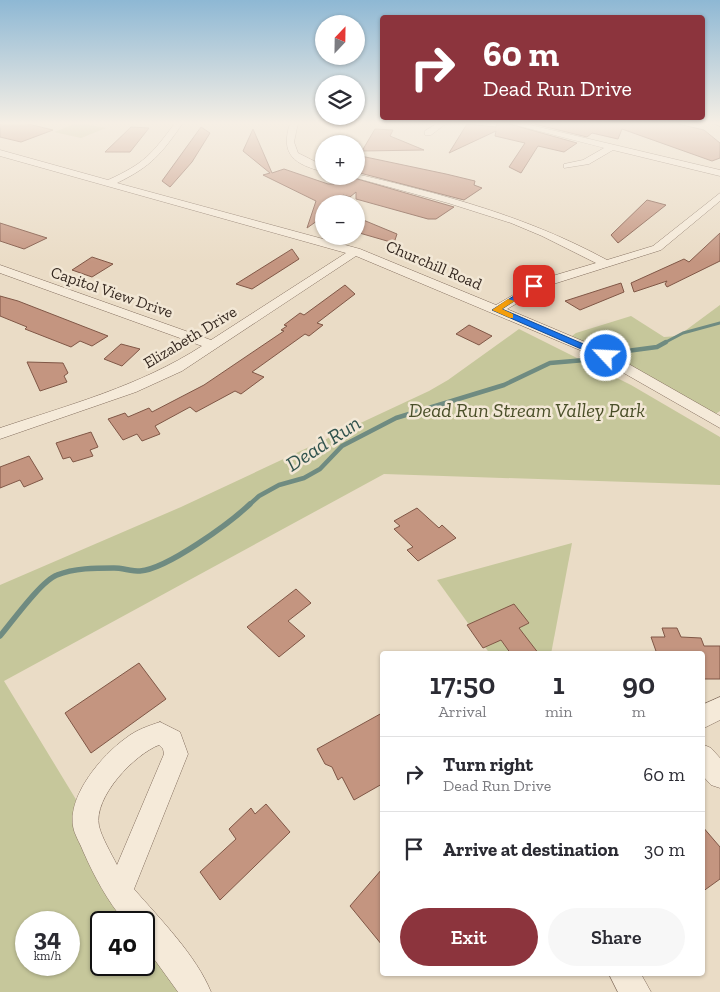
<!DOCTYPE html>
<html lang="en">
<head>
<meta charset="utf-8">
<style>
	:root { --surface:#fff; --page:#f7f7f7; --text:#2b2b33; --muted:#7c7c81; --line:#e1e1e2; --accent:#8c343d }
	body { margin:0; font-family:"Zilla Slab",serif; background:var(--page); color:var(--text); height:100vh; display:flex; flex-direction:column; font-size:19px; white-space:nowrap }
	* { box-sizing:border-box; margin:0 }
	p { font-size:16px; color:var(--muted) }
	.icon { flex:none; width:28px; height:28px; fill:none; stroke:currentColor; stroke-width:2; stroke-linecap:round; stroke-linejoin:round }
	.map { position:relative; flex:1; overflow:hidden }
	.side { position:absolute; left:380px; top:651px; width:325px; height:325px; display:flex; flex-direction:column; background:var(--surface); border-radius:5px; box-shadow:0 1px 4px #0004 }
	.side>* { flex:none }
	.hud { position:absolute; left:380px; top:15px; width:325px; height:105px; border-radius:5px; box-shadow:0 1px 4px #0004; background:#8c343d; color:#fff; overflow:hidden }
	.needle { width:32px; rotate:22deg }
	.controls { position:absolute; left:315px; top:15px; display:grid; gap:10px }
	.controls a { display:grid; place-items:center; width:50px; height:50px; border-radius:50%; background:var(--surface); box-shadow:0 1px 4px #0004; font-size:25px }
	.speed { position:absolute; left:15px; top:911px; display:flex; gap:10px; font-size:25px; font-weight:700; text-align:center }
	.speed>* { display:grid; place-content:center; width:65px; height:65px; border-radius:50%; background:var(--surface); box-shadow:0 1px 4px #0004; line-height:1 }
	.speed small { font-size:12px; font-weight:400 }
	.speed .limit { border:2px solid #111; border-radius:8px; background:#fff; color:#111 }
	.pin { position:absolute; display:grid; place-items:center; width:42px; height:42px; color:#fff; margin:-21px; border-radius:10px; box-shadow:0 2px 8px #0006 }
	.me { position:absolute; width:55px; margin:-28px; rotate:295deg; stroke-linejoin:round; filter:drop-shadow(0 0 4px #0008) }
	.turn { display:flex; align-items:center; gap:18px; height:105px; padding:0 20px; font-size:22px }
	.turn .icon { width:65px; height:65px; stroke-width:2.5 }
	.turn b { display:block; font-size:35px; line-height:42px }
	.eta { display:flex; justify-content:space-evenly; align-items:center; height:85px; text-align:center }
	.eta b { font-size:30px; font-weight:600; line-height:35px }
	.primary-button { display:flex; gap:10px; margin-top:auto; padding:10px 20px }
	.primary-button a { flex:1; height:58px; border-radius:30px; background:var(--accent); color:#fff; font-size:20px; font-weight:600; line-height:58px; text-align:center }
	.primary-button a+a { background:var(--page); color:var(--text) }
	ul { padding:0; list-style:none }
	li { display:flex; align-items:center; gap:15px; height:75px; padding:0 20px; border-top:1px solid var(--line) }
	li div { flex:1 }
	li b { display:block; font-size:19px }
	li em { font-style:normal }
	.map>svg:first-child { display:block }
	.green { fill:#c6c79b; fill-rule:evenodd }
	.lines { fill:none; stroke-linecap:round; stroke-linejoin:round }
	.stream-far2 { stroke:#6f8b81; stroke-width:3 }
	.stream-far1 { stroke:#6f8b81; stroke-width:4.5 }
	.stream { stroke:#6f8b81; stroke-width:5.5 }
	.building { fill:#c49580; stroke:#805746 }
	.minor-casing { stroke:#836e5e; stroke-width:1 }
	.minor { fill:#f5ead9; fill-rule:evenodd }
	.route { fill:#1a73e8; stroke:#114b97 }
	.slow { fill:#f59e0b }
	.labels { text-anchor:middle; dominant-baseline:central; stroke-width:5; stroke-linejoin:round; paint-order:stroke }
	.far-street-label { font-size:16px; fill:#352820; stroke:#f2e7d5 }
	.park-label { font-size:20px; font-style:italic; fill:#4a4f29; stroke:#f2e7d5 }
	.water-label { font-size:21px; font-style:italic; fill:#31534e; stroke:#f2e7d5 }
</style>
</head>
<body>
<div class="map">
<svg width="720" height="992" viewBox="0 0 720 992">
	<rect width="100%" height="100%" fill="#eadcc6"/>
	<g class="green">
		<path d="M77,123L106,128L81,138L54,132Z"/>
		<path d="M720,305V411L714,415L572,336L576,333L631,316L664,337L678,336Z"/>
		<path d="M519,329L631,385L720,437V485L384,474L4,681L193,992H0V585L181,507L429,391L448,380ZM26,922H69V965H26ZM101,922H144V965H101Z"/>
		<path d="M572,543L551,654H490L437,580Z"/>
	</g>
	<g class="lines">
		<path class="stream-far2" d="M664,343L683,333L720,323"/>
		<g class="stream-far1">
			<path d="M612,353L657,347L666,342"/>
			<path d="M249,505L259,496L279,485L304,478L320,469L342,446L396,418L504,385L550,363L585,360"/>
		</g>
		<path class="stream" d="M0,636C12,622 41,581 57,575C74,568 96,568 114,568C122,568 131,571 140,571C167,569 230,523 250,504"/>
	</g>
	<g class="building">
		<path d="M0,123H24L53,130L21,142L0,137Z"/>
		<path d="M497,123H506L577,143L564,152L538,146L521,173L509,167L525,143L495,136L496,131L449,153L467,124L496,127Z"/>
		<path d="M530,123H674L704,130L720,143V158L712,161L622,129L618,139L592,133L587,137Z"/>
		<path d="M131,127L149,128L130,152H105Z"/>
		<path d="M201,127L210,133L192,162L170,187L162,181Z"/>
		<path d="M253,129L272,173L284,169L328,184H334L347,176L454,207L436,219H428L356,199V192L350,197L343,195L340,204H324V216L307,228L316,201L263,175L270,173L243,151Z"/>
		<path d="M375,129L393,130L390,136L424,150L362,151Z"/>
		<path d="M356,155L446,174L475,181L474,185L482,188L464,200L356,172Z"/>
		<path d="M647,200L666,205L618,243L611,235Z"/>
		<path d="M356,217L397,234L394,243L356,232Z"/>
		<path d="M0,223L47,238L24,249L0,241Z"/>
		<path d="M720,233V261L667,287L665,284L667,281L634,292L631,283L684,259L689,262Z"/>
		<path d="M292,249L299,259L252,289L236,284Z"/>
		<path d="M92,257L113,264L92,277L72,270Z"/>
		<path d="M621,283L624,292L580,310L565,301Z"/>
		<path d="M345,285L355,294L317,323L323,325L309,336L305,334L252,372L264,377L241,394L235,391L196,412L190,407L155,426L160,434L142,441L137,434L123,440L108,419L125,413L128,417L149,408L152,412L204,385L284,331L281,330L287,326L284,325L300,313L304,315Z"/>
		<path d="M0,296L18,301L108,336L92,346L80,341L71,347L25,329L27,327L0,316Z"/>
		<path d="M469,325L492,336L479,345L456,334Z"/>
		<path d="M121,344L140,349L122,366L104,359Z"/>
		<path d="M27,362L63,363L68,373L64,376L67,382L40,391Z"/>
		<path d="M91,432L98,447L90,450L93,456L73,462L70,457L63,459L56,443Z"/>
		<path d="M29,456L43,479L24,487L20,480L0,488V467Z"/>
		<path d="M417,508L439,528L442,525L456,538L418,561L407,550L413,547L394,529L400,526L394,521Z"/>
		<path d="M296,589L311,603L288,621L305,636L279,657L247,627Z"/>
		<path d="M514,604L529,623L519,628L539,654H511L501,640L483,648L467,625Z"/>
		<path d="M662,628H677L681,637L701,638L704,646H720V679H702V654H657L651,637H665Z"/>
		<path d="M139,663L166,699L91,753L65,713Z"/>
		<path d="M382,713V784L354,800L342,777L338,780L332,767L325,764L317,749Z"/>
		<path d="M266,804L290,832L220,900L200,872L236,839L229,829L251,808L255,814Z"/>
		<path d="M702,826L720,847V879L702,892Z"/>
		<path d="M382,869V945L350,906Z"/>
	</g>
	<g class="lines">
		<g class="minor-casing">
			<g id="minor">
				<path d="M175,123H183C161,154 152,166 117,183L360,249L496,305L539,280L596,263L542,236L511,223L448,203L349,176H356V174C443,194 528,217 607,260L653,246L720,193V201L661,250L547,286L507,309L604,350L720,416V428L594,356L356,256L182,371L136,392L0,439V428C69,405 140,386 202,346L0,273V265L211,340L346,253L0,156V150L108,180C145,163 151,155 175,123Z"/>
				<path d="M290,123H298L294,142L298,153L324,166V172C294,164 280,155 290,123Z"/>
				<path d="M438,123H447L431,135H425V131Z"/>
				<path d="M508,123H522L720,170V176L613,150L589,164L564,168V164L583,160L604,148Z"/>
				<path d="M713,123H720V126Z"/>
				<path d="M720,697V720L702,729V705Z"/>
				<path d="M160,722L180,732L188,754L134,889C160,919 196,955 211,992H178L144,945V922H125C107,900 95,878 83,851C80,843 74,834 73,826C68,795 102,755 126,738C136,730 148,726 160,722ZM159,745L163,749L164,754L117,865C111,853 102,838 99,826C93,797 135,754 159,745Z"/>
				<path d="M702,744L711,748L720,758V788L711,785L702,775Z"/>
				<path d="M609,974H641L651,992H618Z"/>
			</g>
		</g>
		<use href="#minor" class="minor"/>
	</g>
	<linearGradient id="sky" x2="0" y2="1"><stop stop-color="#8eb8d4"/><stop offset="0.47" stop-color="#f6efe5"/><stop offset="1" stop-color="#f6efe5" stop-opacity="0"/></linearGradient>
	<rect width="720" height="262" fill="url(#sky)"/>
	<path class="route" d="M531,285L537,286L502,309L609,355V358H602L492,310Z"/>
	<path class="slow" d="M508,299L515,301L502,309L513,314V318H510L492,310Z"/>
	<g class="labels">
		<g class="far-street-label">
			<text transform="translate(434 265) rotate(23)">Churchill Road</text>
			<text transform="translate(112 292) rotate(19)">Capitol View Drive</text>
			<text transform="translate(190 337) rotate(-31)">Elizabeth Drive</text>
		</g>
		<g class="park-label">
			<text x="527" y="410">Dead Run Stream Valley Park</text>
		</g>
		<g class="water-label">
			<text transform="translate(323 443) rotate(-33)">Dead Run</text>
		</g>
	</g>
</svg>
<div class="controls">
<a><svg class="needle" viewBox="-14 -14 28 28"><path d="M0-13l5 13h-10z" fill="#e53935"/><path d="M0 13l5-13h-10z" fill="#7c7c81"/></svg></a>
<a><svg class="icon" aria-label="layers" viewBox="0 0 24 24"><path d="M12 4l9 5-9 5-9-5zM3 14l9 5 9-5"/></svg></a>
<a>+</a>
<a>−</a>
</div>
<div class="speed"><div>34<small>km/h</small></div><div class="limit">40</div></div>
<div class="pin" style="left:534px;top:286px;background:#d93025"><svg class="icon" aria-label="arrive" viewBox="0 0 24 24"><path d="M6 21V4h12l-3 4 3 4H6"/></svg></div>
<svg class="me" style="left:606px;top:356px" viewBox="-20 -20 40 40"><circle r="17" fill="#1a73e8" stroke="#fff" stroke-width="3"/><path d="M0-11L8 9 0 5-8 9z" fill="#fff"/></svg>
<div class="hud">
<div class="turn"><svg class="icon" aria-label="right" viewBox="0 0 24 24"><path d="M7 20v-9h11M14 6l5 5-5 5"/></svg><div><b>60 m</b>Dead Run Drive</div></div>
</div>
<section class="side">
<div class="eta">
<div><b>17:50</b><p>Arrival</p></div>
<div><b>1</b><p>min</p></div>
<div><b>90</b><p>m</p></div>
</div>
<ul>
<li><svg class="icon" aria-label="right" viewBox="0 0 24 24"><path d="M7 20v-9h11M14 6l5 5-5 5"/></svg><div><b>Turn right</b><p>Dead Run Drive</p></div><em>60 m</em></li>
<li><svg class="icon" aria-label="arrive" viewBox="0 0 24 24"><path d="M6 21V4h12l-3 4 3 4H6"/></svg><div><b>Arrive at destination</b></div><em>30 m</em></li>
</ul>
<div class="primary-button"><a>Exit</a><a>Share</a></div>
</section>
</div>
</body>
</html>
